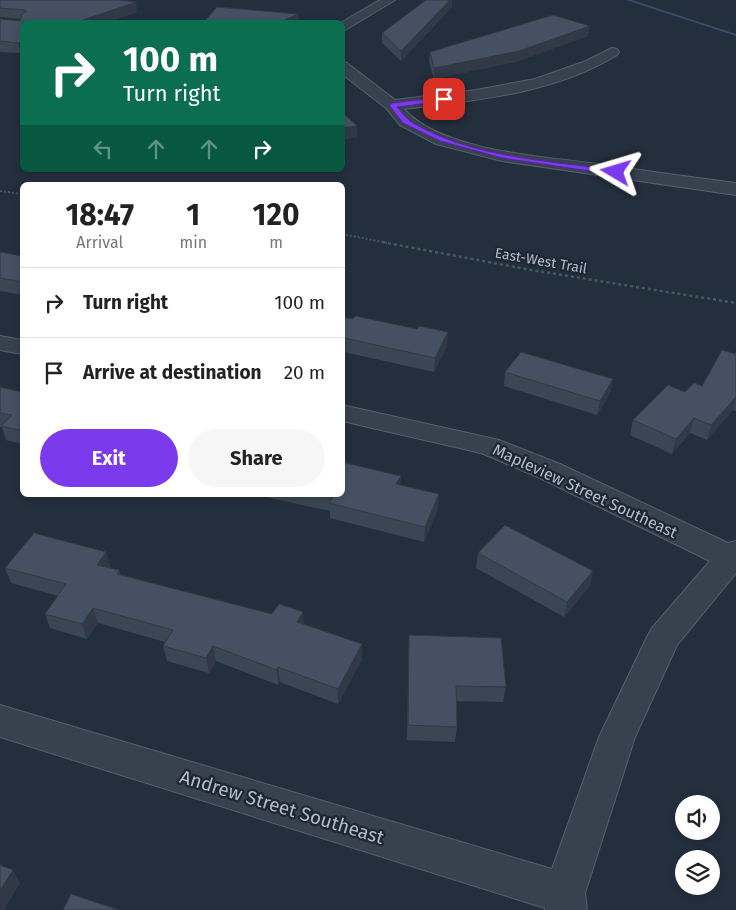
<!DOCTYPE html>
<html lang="en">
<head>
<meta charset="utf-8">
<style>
	:root { --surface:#fff; --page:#f6f6f6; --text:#222; --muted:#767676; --line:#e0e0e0; --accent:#7c3aed }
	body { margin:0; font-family:"Fira Sans",sans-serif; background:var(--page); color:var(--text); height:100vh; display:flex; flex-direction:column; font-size:19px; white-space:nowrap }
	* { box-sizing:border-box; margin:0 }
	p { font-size:16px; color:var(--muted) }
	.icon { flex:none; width:28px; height:28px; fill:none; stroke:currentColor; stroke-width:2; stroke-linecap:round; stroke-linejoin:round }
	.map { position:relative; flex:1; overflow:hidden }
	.sheet { position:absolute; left:20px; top:182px; width:325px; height:315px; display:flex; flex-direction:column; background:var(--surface); border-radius:8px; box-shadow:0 2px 8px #0003 }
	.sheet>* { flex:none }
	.top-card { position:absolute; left:20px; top:20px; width:325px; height:152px; border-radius:8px; box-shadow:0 2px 8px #0003; background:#0b6e4f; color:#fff; overflow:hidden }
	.controls { position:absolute; left:675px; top:795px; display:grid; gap:10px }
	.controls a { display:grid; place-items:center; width:45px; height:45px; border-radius:50%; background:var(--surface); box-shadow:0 2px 8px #0003; font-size:25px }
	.pin { position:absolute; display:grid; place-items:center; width:42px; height:42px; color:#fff; margin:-21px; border-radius:10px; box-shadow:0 2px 8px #0006 }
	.me { position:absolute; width:55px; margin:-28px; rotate:277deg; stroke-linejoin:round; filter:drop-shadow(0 0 4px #0008) }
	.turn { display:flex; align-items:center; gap:18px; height:105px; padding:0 20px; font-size:22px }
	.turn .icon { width:65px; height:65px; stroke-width:2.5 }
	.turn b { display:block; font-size:35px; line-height:42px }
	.lanes { display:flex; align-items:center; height:48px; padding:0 20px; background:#0003; justify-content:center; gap:25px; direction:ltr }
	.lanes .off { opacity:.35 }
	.eta { display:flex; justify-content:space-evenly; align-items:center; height:85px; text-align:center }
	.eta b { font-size:30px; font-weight:700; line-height:35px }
	.action { display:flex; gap:10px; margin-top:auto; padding:10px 20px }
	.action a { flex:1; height:58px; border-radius:30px; background:var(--accent); color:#fff; font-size:20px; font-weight:700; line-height:58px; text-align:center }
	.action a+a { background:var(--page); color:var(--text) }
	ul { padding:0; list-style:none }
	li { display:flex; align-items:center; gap:15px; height:70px; padding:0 20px; border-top:1px solid var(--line) }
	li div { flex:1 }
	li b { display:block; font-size:19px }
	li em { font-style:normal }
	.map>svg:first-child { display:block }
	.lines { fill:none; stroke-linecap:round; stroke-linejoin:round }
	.stream { fill:#394c67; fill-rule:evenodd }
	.minor-casing { stroke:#565f6c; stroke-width:2 }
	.path-far1 { stroke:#44595c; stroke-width:2; stroke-dasharray:2 2; stroke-linecap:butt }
	.path { stroke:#44595c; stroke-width:2.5; stroke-dasharray:3 3; stroke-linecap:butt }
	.minor { fill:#38414e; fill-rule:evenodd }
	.wall { fill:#3b4654 }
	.shaded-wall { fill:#303945 }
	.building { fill:#455162; stroke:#303945 }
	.route { fill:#7c3aed; stroke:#51269a }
	.labels { text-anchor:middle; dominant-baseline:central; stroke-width:4.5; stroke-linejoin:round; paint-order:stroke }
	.far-street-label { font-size:14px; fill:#b4bcc9; stroke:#1d2633 }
	.street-label { font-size:16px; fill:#b4bcc9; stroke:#1d2633 }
	.near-street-label { font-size:19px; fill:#b4bcc9; stroke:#1d2633 }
</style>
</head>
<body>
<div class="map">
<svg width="736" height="910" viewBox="0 0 736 910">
	<rect width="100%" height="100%" fill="#242f3e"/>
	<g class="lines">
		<path class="stream" d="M626,0H632L736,34V36Z"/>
		<g class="minor-casing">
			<g id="minor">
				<path d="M380,0H395L342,32V22Z"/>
				<path d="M612,48L617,49L619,52L617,55C554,94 476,100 404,109C441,151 545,157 599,164C645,171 690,177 736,183V195L502,161L436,144L400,125L386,108L342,74V62L347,63L395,100L476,90L535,79L586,61Z"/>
				<path d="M0,336L22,340V354L0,350Z"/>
				<path d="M342,405L499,440L560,464L728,543L736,541V573L677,645L635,737L585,893L587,910H545V908L0,737V705L552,869L599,737L647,637L652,628L710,561L540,478L481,453L342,421Z"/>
			</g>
		</g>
		<g class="path-far1">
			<path d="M0,191L22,194"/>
			<path d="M342,234L388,243"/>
		</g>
		<path class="path" d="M382,242L531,270L736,303"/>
		<use href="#minor" class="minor"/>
	</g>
	<g class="wall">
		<path d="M0,0L137,12L21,53L0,52V19L20,21V19L0,17Z"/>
		<path d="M452,7L401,61L382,43V33Z"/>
		<path d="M588,36L518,61L434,79L429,62L430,52Z"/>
		<path d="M0,252L22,256V295L0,291Z"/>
		<path d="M342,317L447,346L434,372L344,352L342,355Z"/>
		<path d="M736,354V411L733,410L707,440L690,433L672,454L630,435L633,420L685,392L702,386Z"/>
		<path d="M505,372L613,379L610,393L597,415L504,386Z"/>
		<path d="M0,387L22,392V444L6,440L2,427H0Z"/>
		<path d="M400,485L438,509L424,542L330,518V511L256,495H342Z"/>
		<path d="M106,552L110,566L109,568L119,570L120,574L304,624L362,644V659L338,704L280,682L278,685L216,661L209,673L167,661L163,646L165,642L98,623L87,639L50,628L45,614L58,596L11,583L5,568Z"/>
		<path d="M478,553L590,586L564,617L476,568Z"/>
		<path d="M409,635L506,687L503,702L456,701L457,727L455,742L407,740Z"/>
	</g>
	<g class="shaded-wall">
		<path d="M450,0H452V7L401,61V51Z"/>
		<path d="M136,2L137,12L107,22H77Z"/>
		<path d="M298,14L299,22H281Z"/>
		<path d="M590,26L588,36L518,61L434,79V68Z"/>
		<path d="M22,42V53H21L18,43Z"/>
		<path d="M357,126V137L342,140V128Z"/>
		<path d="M448,332L447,346L434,372L435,358Z"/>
		<path d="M344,338V352L342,355V340Z"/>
		<path d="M613,379L610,393L597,415L600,401Z"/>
		<path d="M736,397L733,410L707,440L711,425Z"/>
		<path d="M694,418L690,433L672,454L676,439Z"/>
		<path d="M401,476L400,490L396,484Z"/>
		<path d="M439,494L438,509L424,542L425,527Z"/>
		<path d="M106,552L110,566L101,580L97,565Z"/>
		<path d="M593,571L590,586L564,617L567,602Z"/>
		<path d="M93,608L98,623L87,639L82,624Z"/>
		<path d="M303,612L304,627L297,622Z"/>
		<path d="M362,644V659L338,704V689Z"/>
		<path d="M213,646L216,661L209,673L206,658Z"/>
		<path d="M278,667L280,682L278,685L277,670Z"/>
		<path d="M13,870L20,883L4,910H0V891Z"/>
	</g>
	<g class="building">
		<path d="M0,0H119L136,2L77,22H22V42L18,43L0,41V19L20,21L22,14L27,12L25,10L0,8Z"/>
		<path d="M426,0H450L401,51L382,33Z"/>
		<path d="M217,7L298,14L281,22H204Z"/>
		<path d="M553,15L590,26L519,51L434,68L430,52Z"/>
		<path d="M342,112L357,126L342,128Z"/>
		<path d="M0,252L22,256V282L0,278Z"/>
		<path d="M356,316L417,329L419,326L448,332L435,358L344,338L342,340V317L353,319Z"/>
		<path d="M722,350L736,354V397L711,425L694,418L676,439L633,420L668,385L685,392L694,383L702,386Z"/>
		<path d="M521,352L613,379L600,401L505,372Z"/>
		<path d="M0,387L22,392V431L1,426L12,415L0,413Z"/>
		<path d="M342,462L401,476L396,484L439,494L425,527L329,503L333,497L323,495H342Z"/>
		<path d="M505,525L593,571L567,602L478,553Z"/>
		<path d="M34,533L106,552L97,565L119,570L117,574L272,614L279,604L303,612L297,622L362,644L338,689L278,667L277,670L213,646L206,658L163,646L173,630L93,608L82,624L45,614L66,584L5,568Z"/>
		<path d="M409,635L501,638L506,687L456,686L457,727L408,725Z"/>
		<path d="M0,865L13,870L0,891Z"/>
		<path d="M71,894L119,910H63Z"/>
	</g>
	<path class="route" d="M444,97L446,98V101L397,107C401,111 405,117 410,121C468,157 549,161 616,170L620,172L616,175L502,158L440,141L403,123L389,105L392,103Z"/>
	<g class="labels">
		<g class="far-street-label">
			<text transform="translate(541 261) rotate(10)">East-West Trail</text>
		</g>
		<g class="street-label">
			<text transform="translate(585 491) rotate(25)">Mapleview Street Southeast</text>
		</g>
		<g class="near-street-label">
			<text transform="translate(282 807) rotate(17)">Andrew Street Southeast</text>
		</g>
	</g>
</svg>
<div class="controls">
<a><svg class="icon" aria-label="sound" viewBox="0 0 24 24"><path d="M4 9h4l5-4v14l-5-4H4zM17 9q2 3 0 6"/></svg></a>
<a><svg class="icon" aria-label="layers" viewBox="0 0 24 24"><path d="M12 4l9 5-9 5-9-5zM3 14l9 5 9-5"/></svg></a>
</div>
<div class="pin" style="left:444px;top:99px;background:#d93025"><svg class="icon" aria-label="arrive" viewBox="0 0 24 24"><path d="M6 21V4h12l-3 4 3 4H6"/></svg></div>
<svg class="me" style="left:616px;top:172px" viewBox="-20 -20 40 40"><path d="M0-17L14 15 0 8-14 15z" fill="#7c3aed" stroke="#fff" stroke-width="4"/></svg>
<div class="top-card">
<div class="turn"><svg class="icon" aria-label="right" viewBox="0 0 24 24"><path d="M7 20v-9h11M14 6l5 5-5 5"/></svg><div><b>100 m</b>Turn right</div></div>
<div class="lanes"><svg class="icon off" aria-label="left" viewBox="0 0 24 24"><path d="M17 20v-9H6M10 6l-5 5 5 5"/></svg><svg class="icon off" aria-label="ahead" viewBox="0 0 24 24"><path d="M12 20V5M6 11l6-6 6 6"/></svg><svg class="icon off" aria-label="ahead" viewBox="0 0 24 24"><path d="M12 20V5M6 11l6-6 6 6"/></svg><svg class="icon" aria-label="right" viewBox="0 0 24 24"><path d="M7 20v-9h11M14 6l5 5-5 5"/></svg></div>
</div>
<section class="sheet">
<div class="eta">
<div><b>18:47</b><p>Arrival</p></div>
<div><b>1</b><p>min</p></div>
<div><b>120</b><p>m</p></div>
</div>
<ul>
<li><svg class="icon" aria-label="right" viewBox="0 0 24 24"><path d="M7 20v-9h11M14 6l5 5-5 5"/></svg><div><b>Turn right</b></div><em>100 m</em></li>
<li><svg class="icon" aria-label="arrive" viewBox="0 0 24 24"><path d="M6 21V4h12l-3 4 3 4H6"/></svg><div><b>Arrive at destination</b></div><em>20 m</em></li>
</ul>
<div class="action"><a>Exit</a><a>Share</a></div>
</section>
</div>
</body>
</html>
